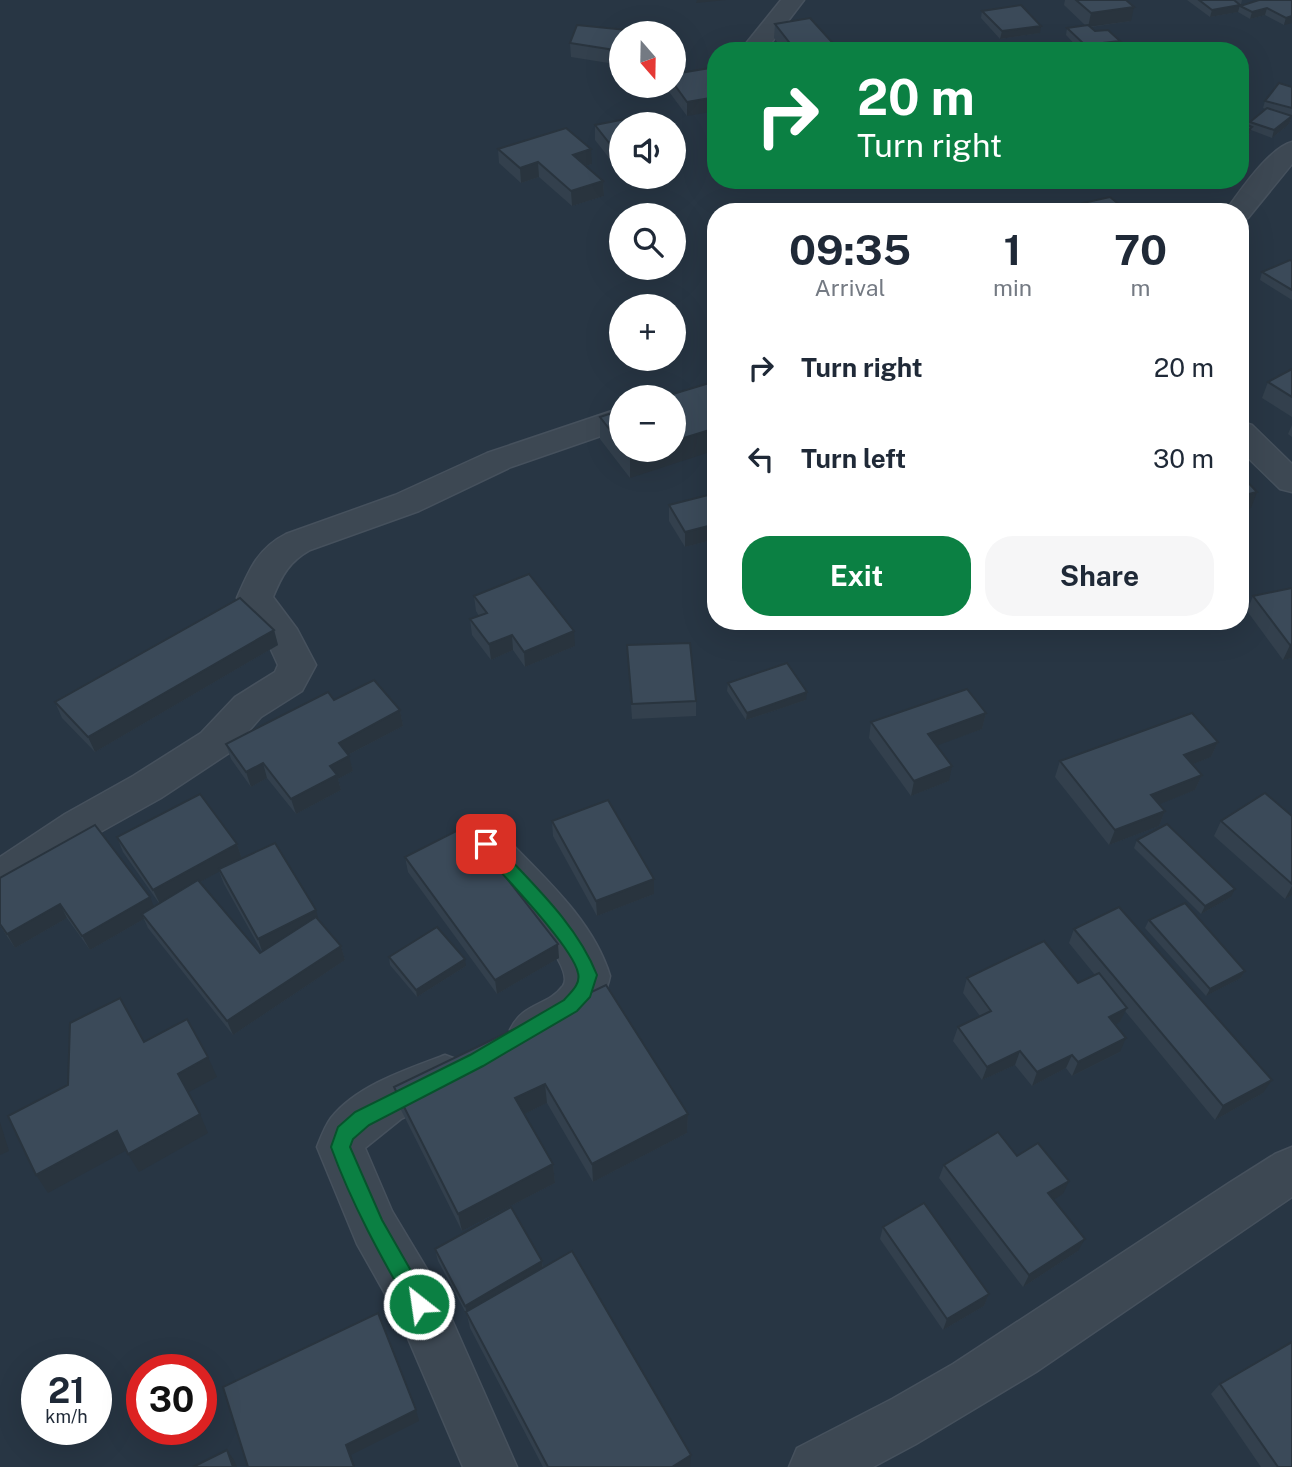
<!DOCTYPE html>
<html lang="en">
<head>
<meta charset="utf-8">
<style>
	:root { --surface:#fff; --page:#f6f6f7; --text:#1f2937; --muted:#747a83; --accent:#0b8043 }
	body { margin:0; font-family:"Public Sans",sans-serif; background:var(--page); color:var(--text); height:100vh; display:flex; flex-direction:column; font-size:26px; white-space:nowrap }
	* { box-sizing:border-box; margin:0 }
	p { font-size:23px; color:var(--muted) }
	.icon { flex:none; width:38px; height:38px; fill:none; stroke:currentColor; stroke-width:2; stroke-linecap:round; stroke-linejoin:round }
	.map { position:relative; flex:1; overflow:hidden }
	.details { position:absolute; left:707px; top:203px; width:542px; height:427px; display:flex; flex-direction:column; background:var(--surface); border-radius:28px; box-shadow:0 7px 28px #0002 }
	.details>* { flex:none }
	.guide { position:absolute; left:707px; top:42px; width:542px; height:147px; border-radius:28px; box-shadow:0 7px 28px #0002; background:#0b8043; color:#fff; overflow:hidden }
	.needle { width:46px; rotate:160deg }
	.buttons { position:absolute; left:609px; top:21px; display:grid; gap:14px }
	.buttons a { display:grid; place-items:center; width:77px; height:77px; border-radius:50%; background:var(--surface); box-shadow:0 7px 28px #0002; font-size:35px }
	.speed { position:absolute; left:21px; top:1354px; display:flex; gap:14px; font-size:35px; font-weight:700; text-align:center }
	.speed>* { display:grid; place-content:center; width:91px; height:91px; border-radius:50%; background:var(--surface); box-shadow:0 7px 28px #0002; line-height:1 }
	.speed small { font-size:18px; font-weight:400 }
	.speed .limit { border:10px solid #d22; background:#fff; color:#111 }
	.pin { position:absolute; display:grid; place-items:center; width:60px; height:60px; color:#fff; margin:-30px; border-radius:14px; box-shadow:0 4px 10px #0006 }
	.me { position:absolute; width:77px; margin:-38px; rotate:330deg; stroke-linejoin:round; filter:drop-shadow(0 0 5px #0008) }
	.turn { display:flex; align-items:center; gap:24px; height:147px; padding:0 35px; font-size:32px }
	.turn .icon { width:91px; height:91px; stroke-width:2.5 }
	.turn b { display:block; font-size:49px; line-height:60px }
	.eta { display:flex; justify-content:space-evenly; align-items:center; height:119px; text-align:center }
	.eta b { font-size:42px; font-weight:700; line-height:49px }
	.action { display:flex; gap:14px; margin-top:auto; padding:14px 35px }
	.action a { flex:1; height:80px; border-radius:28px; background:var(--accent); color:#fff; font-size:28px; font-weight:700; line-height:80px; text-align:center }
	.action a+a { background:var(--page); color:var(--text) }
	ul { padding:0; list-style:none }
	li { display:flex; align-items:center; gap:21px; height:91px; padding:0 35px }
	li div { flex:1 }
	li b { display:block; font-size:26px }
	li em { font-style:normal }
	.map>svg:first-child { display:block }
	.lines { fill:none; stroke-linecap:round; stroke-linejoin:round }
	.minor-casing { stroke:#46515d; stroke-width:3 }
	.minor { fill:#3d4853; fill-rule:evenodd }
	.wall { fill:#33404d; fill-rule:evenodd }
	.shaded-wall { fill:#29343e }
	.building { fill:#3b4a59; stroke:#29343e; stroke-width:2 }
	.route { fill:#0b8043; stroke:#07532c; stroke-width:2 }
</style>
</head>
<body>
<div class="map">
<svg width="1292" height="1467" viewBox="0 0 1292 1467">
	<rect width="100%" height="100%" fill="#283644"/>
	<g class="lines">
		<g class="minor-casing">
			<g id="minor">
				<path d="M781,0H804L765,51H740Z"/>
				<path d="M1292,142V164L1248,218L1241,219V212H1225C1239,192 1269,148 1292,142Z"/>
				<path d="M621,408V429L511,467L419,511L310,550C289,562 282,575 273,597L297,629L316,665L302,691L261,717L229,753L161,798L93,836L15,891L0,896V857L65,814L133,776L201,733L235,697L275,672L278,665L268,643L237,598C249,570 258,548 286,534L395,495L487,453Z"/>
				<path d="M1241,422L1252,425L1292,464V492L1280,489L1241,451Z"/>
				<path d="M486,828L500,832C540,874 593,919 610,976C602,1016 568,1037 532,1050L516,1044L510,1030C523,1002 547,1007 563,986C579,964 488,874 472,856L466,844L472,832Z"/>
				<path d="M445,1055L461,1061L468,1076L461,1091L401,1119L365,1148L392,1211L437,1286L517,1467H463L401,1322L357,1244L317,1147C321,1137 325,1126 331,1118C357,1085 408,1069 445,1055Z"/>
				<path d="M1292,1147V1197L1036,1372L916,1444L873,1467H789L797,1448L892,1399L953,1364L1229,1183L1275,1154Z"/>
			</g>
		</g>
		<use href="#minor" class="minor"/>
	</g>
	<g class="wall">
		<path d="M1065,0H1126L1131,21L1091,27L1095,31L1118,48L1097,51H1081L1066,35L1067,28L1085,25L1064,5Z"/>
		<path d="M1187,0H1242L1241,4H1239L1240,6L1292,0L1284,25L1265,15L1250,19L1238,12L1210,17Z"/>
		<path d="M982,11L1040,33L1000,39L981,18Z"/>
		<path d="M775,24L840,51H784L774,38Z"/>
		<path d="M621,33V65L571,57L570,43Z"/>
		<path d="M716,67L687,116L667,89V86H674V74Z"/>
		<path d="M1292,87V116L1285,114L1292,116L1289,124L1272,138L1251,130L1247,142L1241,146V122L1248,125L1250,122L1266,109L1263,108L1265,101Z"/>
		<path d="M621,124V173L595,140V125Z"/>
		<path d="M498,149L592,164L586,166L603,181L604,196L572,206L539,177L521,183L499,163Z"/>
		<path d="M624,177H674L677,178L633,188Z"/>
		<path d="M1083,203L1127,211L1126,212H1045L1082,209Z"/>
		<path d="M1292,261V300L1260,280L1262,272Z"/>
		<path d="M1292,369V417L1262,398L1268,382Z"/>
		<path d="M621,410V450H674L630,478L600,439V417Z"/>
		<path d="M1292,425V437L1288,434Z"/>
		<path d="M716,493V539L685,547L669,521V505Z"/>
		<path d="M1292,588V658L1283,660L1247,611L1253,596Z"/>
		<path d="M474,596L575,646L525,667L513,650L491,660L472,635L470,619L479,616L476,611Z"/>
		<path d="M274,630L278,645L95,752L62,718L55,702Z"/>
		<path d="M627,645L696,701V716L632,719Z"/>
		<path d="M728,683L806,700L746,720L727,691Z"/>
		<path d="M334,700L400,710L403,726L348,755L353,771L338,779L341,790L296,814L267,778L251,787L231,759L226,744Z"/>
		<path d="M986,713L982,729L937,745L949,781L911,796L869,738L871,722Z"/>
		<path d="M1218,742L1211,757L1193,764L1202,775L1195,790L1159,804L1165,811L1159,826L1109,845L1055,777L1060,761Z"/>
		<path d="M1292,816V895L1285,899L1214,836L1221,821Z"/>
		<path d="M552,821L654,879V894L597,916L553,836Z"/>
		<path d="M117,837L237,844L242,859L318,918L341,946L345,960L233,1035L148,928L144,919L90,950L67,918L15,948L0,926V878L154,906L159,903L123,852ZM219,871L224,884L262,952L260,953L200,882Z"/>
		<path d="M1137,840L1231,897L1201,914L1134,848Z"/>
		<path d="M405,857L559,958L497,994L408,872Z"/>
		<path d="M1149,920L1245,971L1241,978L1206,996L1145,928Z"/>
		<path d="M1074,929L1263,1093L1215,1120L1125,1011L1120,1022L1115,1024L1120,1052L1072,1076L1066,1068L1032,1086L1015,1065L982,1080L953,1041L958,1027L980,1016L963,993L967,978L1078,983L1095,975L1069,943Z"/>
		<path d="M389,957L466,966L417,997L390,965Z"/>
		<path d="M606,985L688,1114L687,1133L593,1182L547,1103L524,1114L553,1164L555,1183L462,1231L399,1106L394,1087Z"/>
		<path d="M1017,1156L1063,1194L1053,1199L1078,1251L1023,1287L939,1178L944,1165Z"/>
		<path d="M883,1227L989,1294L984,1306L943,1330L880,1239Z"/>
		<path d="M435,1249L542,1261L543,1268L690,1467H543L470,1328L467,1315L438,1261Z"/>
		<path d="M1220,1384L1292,1467H1261L1211,1394Z"/>
	</g>
	<g class="shaded-wall">
		<path d="M697,0H726L696,3Z"/>
		<path d="M1240,5L1238,12L1210,17L1212,10Z"/>
		<path d="M1134,7L1131,21L1088,27L1091,13Z"/>
		<path d="M1267,8L1265,15L1250,19L1252,12Z"/>
		<path d="M1292,16V23L1284,25L1286,18Z"/>
		<path d="M1041,26L1040,33L1000,39L1002,31Z"/>
		<path d="M1120,41L1118,48L1097,51H1084L1085,45Z"/>
		<path d="M716,97V111L687,116V102Z"/>
		<path d="M1292,116L1289,124L1272,138L1274,130Z"/>
		<path d="M1252,127L1247,142L1241,146V134Z"/>
		<path d="M591,149L592,164L573,170V155Z"/>
		<path d="M538,162L539,177L521,183L520,168Z"/>
		<path d="M678,163L677,178L633,188V177H674V164Z"/>
		<path d="M603,181L604,196L572,206L571,191Z"/>
		<path d="M716,428V450L630,478V455L648,450H674V441Z"/>
		<path d="M1257,492L1251,508L1241,510V496Z"/>
		<path d="M716,524V539L685,547V532Z"/>
		<path d="M274,630L278,645L95,752L88,737Z"/>
		<path d="M574,631L575,646L525,667L524,652Z"/>
		<path d="M512,635L513,650L491,660L489,644Z"/>
		<path d="M1292,644V658L1283,660L1290,645Z"/>
		<path d="M807,692L806,700L746,720L747,713Z"/>
		<path d="M400,710L403,726L342,758L339,743Z"/>
		<path d="M986,713L982,729L925,750L928,734Z"/>
		<path d="M1218,742L1211,757L1178,770L1184,755Z"/>
		<path d="M349,756L353,771L338,779L341,790L296,814L291,799L330,766Z"/>
		<path d="M263,763L267,778L251,787L246,772Z"/>
		<path d="M952,766L949,781L911,796L914,781Z"/>
		<path d="M1202,775L1195,790L1145,810L1151,795Z"/>
		<path d="M1165,811L1159,826L1109,845L1115,830Z"/>
		<path d="M237,844L242,859L160,904L153,890Z"/>
		<path d="M654,879V894L597,916L596,901Z"/>
		<path d="M1292,886V895L1285,899Z"/>
		<path d="M1235,889L1231,897L1201,914L1205,906Z"/>
		<path d="M150,897L156,912L142,914L144,919L90,950L82,936Z"/>
		<path d="M60,904L67,918L15,948L7,934Z"/>
		<path d="M316,910L320,925L263,954L258,939Z"/>
		<path d="M558,944L559,958L497,994L495,980Z"/>
		<path d="M341,946L345,960L233,1035L227,1021Z"/>
		<path d="M465,959L466,966L417,997L416,990Z"/>
		<path d="M1245,971L1241,978L1206,996L1210,989Z"/>
		<path d="M1127,1008L1120,1022L1103,1031L1109,1017Z"/>
		<path d="M1126,1038L1120,1052L1072,1076L1078,1062Z"/>
		<path d="M1020,1051L1015,1065L982,1080L987,1067Z"/>
		<path d="M1072,1055L1066,1068L1032,1086L1037,1072Z"/>
		<path d="M208,1057L217,1077L187,1093L178,1074Z"/>
		<path d="M1272,1080L1263,1093L1215,1120L1223,1106Z"/>
		<path d="M545,1084L547,1103L518,1117L515,1098Z"/>
		<path d="M200,1114L208,1133L139,1172L128,1154Z"/>
		<path d="M688,1114L687,1133L593,1182L592,1164Z"/>
		<path d="M0,1122L9,1151L0,1155Z"/>
		<path d="M117,1131L127,1150L48,1193L36,1175Z"/>
		<path d="M553,1164L555,1183L462,1231L458,1214Z"/>
		<path d="M1069,1181L1063,1194L1043,1206L1048,1193Z"/>
		<path d="M1085,1239L1078,1251L1023,1287L1029,1275Z"/>
		<path d="M542,1261L543,1274L467,1314L465,1306Z"/>
		<path d="M989,1294L984,1306L943,1330L947,1319Z"/>
		<path d="M416,1410L419,1421L351,1455L355,1467H354L346,1445Z"/>
		<path d="M227,1450L234,1460L237,1467H233Z"/>
		<path d="M691,1455L690,1467H672Z"/>
	</g>
	<g class="building">
		<path d="M1076,0H1126L1134,7L1091,13Z"/>
		<path d="M1199,0H1234L1240,5L1212,10Z"/>
		<path d="M1259,0H1292V16L1286,18L1267,8L1252,12L1240,6Z"/>
		<path d="M1021,5L1041,26L1002,31L982,11Z"/>
		<path d="M810,18L840,51H796L775,24Z"/>
		<path d="M577,25L637,31L636,33H621V51L570,43Z"/>
		<path d="M1088,25L1095,31L1108,30L1120,41L1085,45L1067,28Z"/>
		<path d="M716,67V97L687,102L674,84V74Z"/>
		<path d="M1279,83L1292,87V108L1265,101Z"/>
		<path d="M1267,108L1292,116L1274,130L1250,122Z"/>
		<path d="M651,114L660,124H621V158L595,125Z"/>
		<path d="M1241,122L1252,127L1241,134Z"/>
		<path d="M566,128L591,149L573,155L603,181L571,191L538,162L520,168L498,149Z"/>
		<path d="M1110,197L1127,211L1121,212H1093L1083,203Z"/>
		<path d="M1075,204L1085,212H1045Z"/>
		<path d="M1290,260L1292,261V290L1262,272Z"/>
		<path d="M1292,369V397L1268,382Z"/>
		<path d="M716,381V428L674,441V397H663Z"/>
		<path d="M621,410V444L600,417Z"/>
		<path d="M626,450H648L630,455Z"/>
		<path d="M1241,475L1257,492L1241,496Z"/>
		<path d="M716,493V524L685,532L669,505Z"/>
		<path d="M529,574L574,631L524,652L512,635L489,644L470,619L487,613L474,596Z"/>
		<path d="M1292,588V644L1290,645L1253,596Z"/>
		<path d="M240,598L274,630L88,737L55,702Z"/>
		<path d="M690,643L696,701L632,704L627,645Z"/>
		<path d="M787,663L807,692L747,713L728,683Z"/>
		<path d="M374,680L400,710L339,743L349,756L330,766L337,775L291,799L263,763L246,772L226,744L328,692L334,700Z"/>
		<path d="M967,689L986,713L928,734L952,766L914,781L871,722Z"/>
		<path d="M1192,713L1218,742L1184,755L1202,775L1151,795L1165,811L1115,830L1060,761Z"/>
		<path d="M1265,793L1292,816V884L1221,821Z"/>
		<path d="M200,794L237,844L153,890L117,837Z"/>
		<path d="M608,800L654,879L596,901L552,821Z"/>
		<path d="M1167,824L1235,889L1205,906L1137,840Z"/>
		<path d="M95,825L150,897L82,936L60,904L7,934L0,924V878Z"/>
		<path d="M466,826L558,944L495,980L405,857Z"/>
		<path d="M275,843L316,910L258,939L219,869Z"/>
		<path d="M198,880L260,953L316,917L341,946L227,1021L142,914Z"/>
		<path d="M1185,903L1245,971L1210,989L1149,920Z"/>
		<path d="M1119,907L1272,1080L1223,1106L1074,929Z"/>
		<path d="M437,927L465,959L416,990L389,957Z"/>
		<path d="M1044,941L1078,983L1099,973L1127,1008L1109,1017L1126,1038L1078,1062L1072,1055L1037,1072L1020,1051L987,1067L958,1027L991,1011L967,978Z"/>
		<path d="M606,985L688,1114L592,1164L545,1084L515,1098L553,1164L458,1214L394,1087Z"/>
		<path d="M120,998L144,1042L187,1019L208,1057L178,1074L200,1114L128,1154L117,1131L36,1175L8,1116L68,1085L70,1023Z"/>
		<path d="M998,1132L1017,1156L1038,1143L1069,1181L1048,1193L1085,1239L1029,1275L944,1165Z"/>
		<path d="M924,1203L989,1294L947,1319L883,1227Z"/>
		<path d="M511,1207L542,1261L465,1306L435,1249Z"/>
		<path d="M572,1251L691,1455L672,1467H548L466,1312Z"/>
		<path d="M378,1313L416,1410L346,1445L354,1467H248L223,1387Z"/>
		<path d="M1292,1342V1467H1278L1220,1384Z"/>
		<path d="M227,1450L233,1467H193Z"/>
	</g>
	<path class="route" d="M486,838L492,840C529,881 576,922 597,975L590,997L577,1011L483,1066L369,1125L353,1139L350,1147L382,1220L430,1304L427,1311L419,1314L412,1311C381,1257 352,1205 331,1147L338,1127L355,1112L470,1055L564,1000C571,992 581,984 578,973C573,947 501,873 480,849L478,844L480,840Z"/>
</svg>
<div class="buttons">
<a><svg class="needle" viewBox="-14 -14 28 28"><path d="M0-13l5 13h-10z" fill="#e53935"/><path d="M0 13l5-13h-10z" fill="#747a83"/></svg></a>
<a><svg class="icon" aria-label="sound" viewBox="0 0 24 24"><path d="M4 9h4l5-4v14l-5-4H4zM17 9q2 3 0 6"/></svg></a>
<a><svg class="icon" aria-label="search" viewBox="0 0 24 24"><circle cx="10" cy="10" r="6"/><path d="M15 15l6 6"/></svg></a>
<a>+</a>
<a>−</a>
</div>
<div class="speed"><div>21<small>km/h</small></div><div class="limit">30</div></div>
<div class="pin" style="left:486px;top:844px;background:#d93025"><svg class="icon" aria-label="arrive" viewBox="0 0 24 24"><path d="M6 21V4h12l-3 4 3 4H6"/></svg></div>
<svg class="me" style="left:419px;top:1304px" viewBox="-20 -20 40 40"><circle r="17" fill="#0b8043" stroke="#fff" stroke-width="3"/><path d="M0-11L8 9 0 5-8 9z" fill="#fff"/></svg>
<div class="guide">
<div class="turn"><svg class="icon" aria-label="right" viewBox="0 0 24 24"><path d="M7 20v-9h11M14 6l5 5-5 5"/></svg><div><b>20 m</b>Turn right</div></div>
</div>
<section class="details">
<div class="eta">
<div><b>09:35</b><p>Arrival</p></div>
<div><b>1</b><p>min</p></div>
<div><b>70</b><p>m</p></div>
</div>
<ul>
<li><svg class="icon" aria-label="right" viewBox="0 0 24 24"><path d="M7 20v-9h11M14 6l5 5-5 5"/></svg><div><b>Turn right</b></div><em>20 m</em></li>
<li><svg class="icon" aria-label="left" viewBox="0 0 24 24"><path d="M17 20v-9H6M10 6l-5 5 5 5"/></svg><div><b>Turn left</b></div><em>30 m</em></li>
</ul>
<div class="action"><a>Exit</a><a>Share</a></div>
</section>
</div>
</body>
</html>
